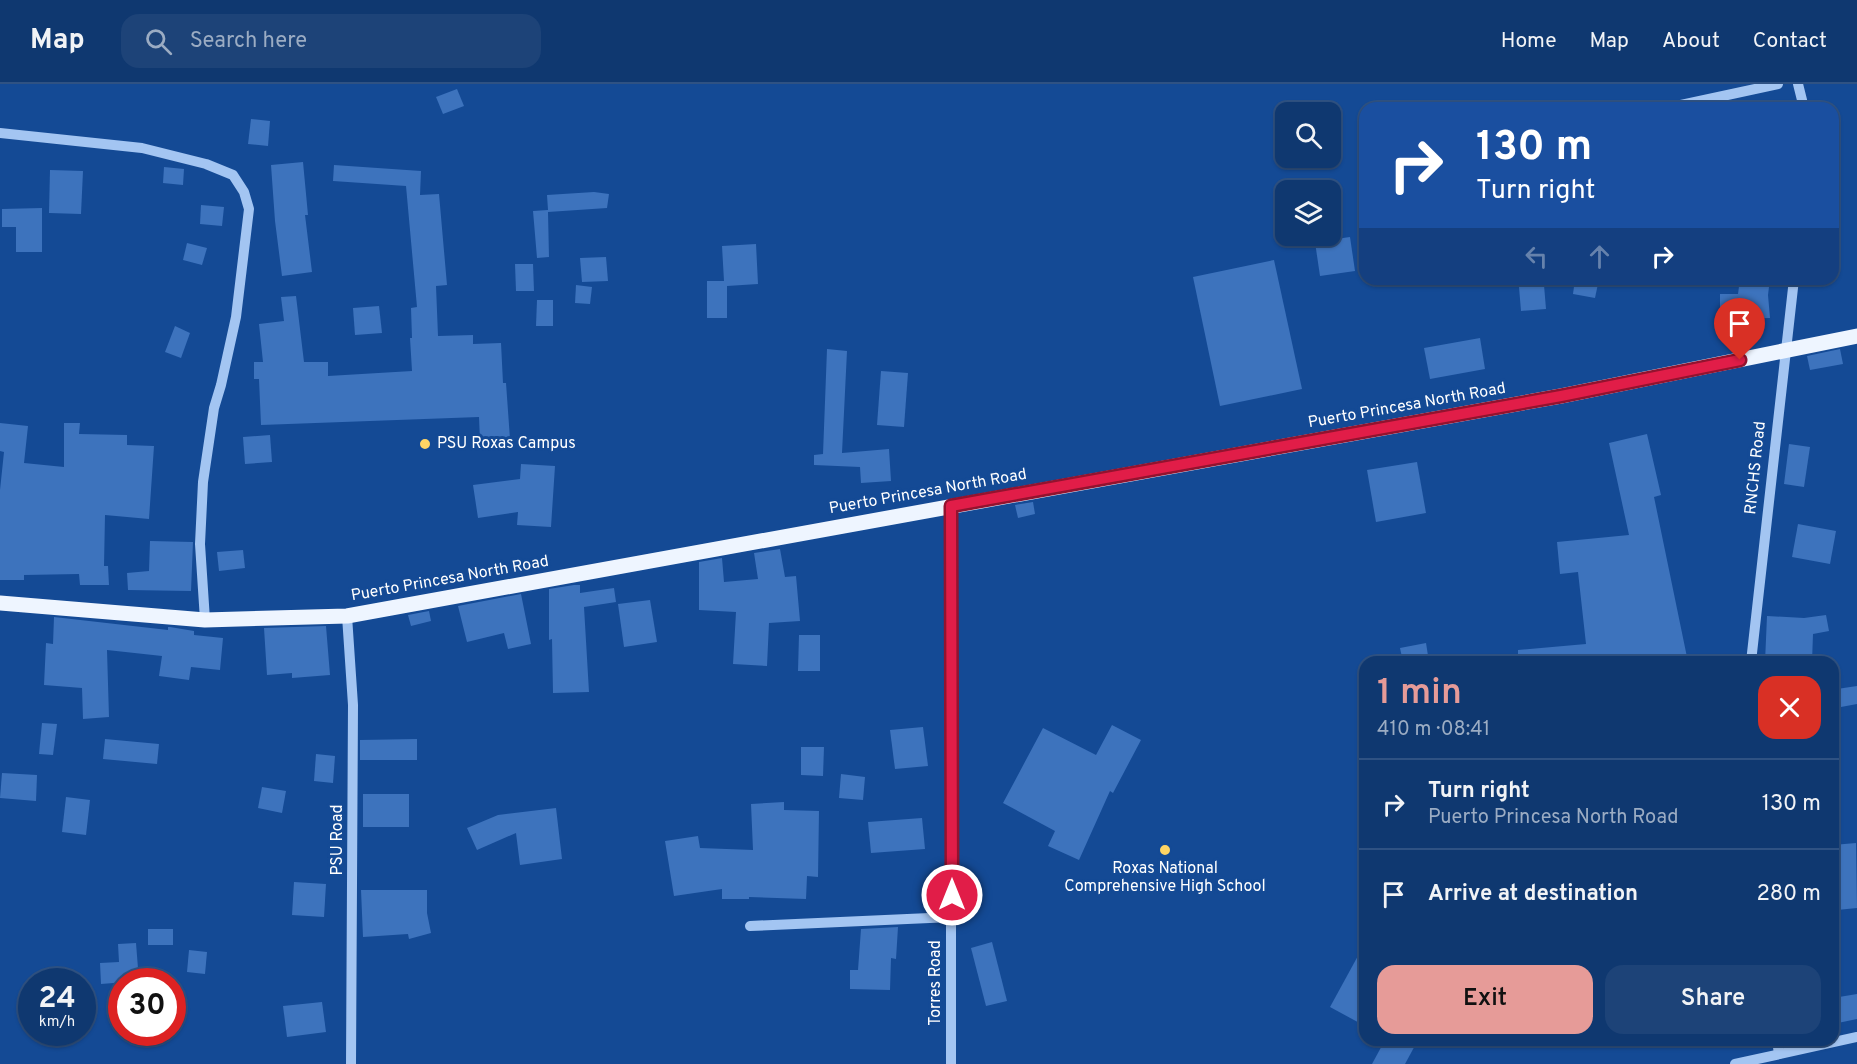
<!DOCTYPE html>
<html lang="en">
<head>
<meta charset="utf-8">
<style>
	:root { --surface:#0f3870; --page:#1d4378; --text:#f1f3f6; --muted:#9bacc3; --line:#2f5283; --accent:#e69b98 }
	body { margin:0; font-family:Overpass,sans-serif; background:var(--page); color:var(--text); height:100vh; display:flex; flex-direction:column; font-size:22px; white-space:nowrap }
	* { box-sizing:border-box; margin:0 }
	p { font-size:20px; color:var(--muted) }
	.icon { flex:none; width:33px; height:33px; fill:none; stroke:currentColor; stroke-width:2; stroke-linecap:round; stroke-linejoin:round }
	.map { position:relative; flex:1; overflow:hidden }
	.sheet { position:absolute; left:1359px; top:572px; width:480px; height:390px; display:flex; flex-direction:column; background:var(--surface); border-radius:18px; box-shadow:0 2px 4px #0004,0 0 0 2px var(--line) }
	.sheet>* { flex:none }
	.hud { position:absolute; left:1359px; top:18px; width:480px; height:183px; border-radius:18px; box-shadow:0 2px 4px #0004,0 0 0 2px var(--line); background:#1a4fa0; color:#fff; overflow:hidden }
	.fabs { position:absolute; left:1275px; top:18px; display:grid; gap:12px }
	.fabs a { display:grid; place-items:center; width:66px; height:66px; border-radius:12px; background:var(--surface); box-shadow:0 2px 4px #0004,0 0 0 2px var(--line); font-size:30px }
	.speed { position:absolute; left:18px; top:884px; display:flex; gap:12px; font-size:30px; font-weight:700; text-align:center }
	.speed>* { display:grid; place-content:center; width:78px; height:78px; border-radius:50%; background:var(--surface); box-shadow:0 2px 4px #0004,0 0 0 2px var(--line); line-height:1 }
	.speed small { font-size:15px; font-weight:400 }
	.speed .limit { border:9px solid #d22; background:#fff; color:#111 }
	.pin { position:absolute; display:grid; place-items:center; width:51px; height:51px; color:#fff; margin:-62px -26px; border-radius:50% 50% 50% 0; rotate:-45deg; box-shadow:0 0 6px #0007 }
	.pin .icon { rotate:45deg }
	.me { position:absolute; width:66px; margin:-33px; rotate:0deg; stroke-linejoin:round; filter:drop-shadow(0 0 4px #0008) }
	.turn { display:flex; align-items:center; gap:21px; height:126px; padding:0 18px; font-size:27px }
	.turn .icon { width:78px; height:78px; stroke-width:2.5 }
	.turn b { display:block; font-size:42px; line-height:51px }
	.lanes { display:flex; align-items:center; height:57px; padding:0 18px; background:#0003; justify-content:center; gap:30px; direction:ltr }
	.lanes .off { opacity:.35 }
	.round { display:grid; place-items:center; flex:none; width:63px; height:63px; border-radius:18px; background:var(--page) }
	.overview { display:flex; align-items:center; justify-content:space-between; height:102px; padding:0 18px }
	h1 { font-size:36px; font-weight:600; line-height:45px; color:var(--accent) }
	.cta { display:flex; gap:12px; margin-top:auto; padding:12px 18px }
	.cta a { flex:1; height:69px; border-radius:18px; background:var(--accent); color:#111; font-size:24px; font-weight:600; line-height:69px; text-align:center }
	.cta a+a { background:var(--page); color:var(--text) }
	ul { padding:0; list-style:none }
	li { display:flex; align-items:center; gap:18px; height:90px; padding:0 18px; border-top:2px solid var(--line) }
	li div { flex:1 }
	li b { display:block; font-size:22px }
	li em { font-style:normal }
	header { display:flex; align-items:center; gap:36px; box-sizing:border-box; height:84px; padding:0 30px; background:var(--surface); border-bottom:2px solid var(--line) }
	header strong { font-size:28px }
	nav { display:flex; gap:33px; margin-inline-start:auto; font-size:21px }
	.search { width:420px; height:54px; background:var(--page); display:flex; align-items:center; gap:15px; box-sizing:border-box; padding:0 21px; border-radius:18px; color:var(--muted); font-size:22px }
	.map>svg:first-child { display:block }
	.building { fill:#3d73bd }
	.lines { fill:none; stroke-linecap:round; stroke-linejoin:round }
	.minor { stroke:#a3c5f2; stroke-width:10 }
	.major { stroke:#eef5ff; stroke-width:15 }
	.route-casing { stroke:#92132f; stroke-width:15 }
	.route { stroke:#e11d48; stroke-width:10 }
	.poi-dot { fill:#ffd564; stroke:#144a95; stroke-width:2 }
	.labels { text-anchor:middle; dominant-baseline:central; stroke-width:6; stroke-linejoin:round; paint-order:stroke }
	.street-label { font-size:16px; fill:#fff; stroke:#144a95 }
	.poi-label { font-size:16px; fill:#fff; stroke:#144a95; text-anchor:start }
</style>
</head>
<body>
<header>
<strong>Map</strong>
<div class="search"><svg class="icon" aria-label="search" viewBox="0 0 24 24"><circle cx="10" cy="10" r="6"/><path d="M15 15l6 6"/></svg>Search here</div>
<nav><a>Home</a><a>Map</a><a>About</a><a>Contact</a></nav>
</header>
<div class="map">
<svg width="1857" height="980" viewBox="0 0 1857 980">
	<rect width="100%" height="100%" fill="#144a95"/>
	<g class="building">
		<path d="M457,5L464,22L443,30L436,13Z"/>
		<path d="M251,35L270,37L268,62L248,60Z"/>
		<path d="M303,78L308,131H305L312,188L282,192L275,137L271,81Z"/>
		<path d="M334,81L421,87L420,111L439,110L447,201L436,202L438,252L473,251V260L501,259L503,299H506L510,355L480,357L479,333L261,341L259,295H254V278H263L259,240L284,237L281,213L296,212L304,278H328V292L412,287L410,254H412L411,224L417,223L406,102L333,97Z"/>
		<path d="M164,83L184,85L183,101L163,99Z"/>
		<path d="M50,86L83,87L81,130L49,129Z"/>
		<path d="M594,108L609,110L607,124L548,128L549,173L537,174L533,127L548,126L547,111Z"/>
		<path d="M201,121L224,123L222,142L200,140Z"/>
		<path d="M42,124V168H16V143H2V125Z"/>
		<path d="M1350,153L1355,187L1320,192L1315,158Z"/>
		<path d="M187,159L207,164L202,181L183,176Z"/>
		<path d="M756,160L758,200L727,202V234H707V197H724L722,162Z"/>
		<path d="M606,173L608,197L582,198L580,174Z"/>
		<path d="M1274,176L1302,305L1220,322L1193,193Z"/>
		<path d="M515,180H533L534,207H516Z"/>
		<path d="M1575,195H1599L1595,214L1573,210Z"/>
		<path d="M1740,195H1770L1768,211L1770,234L1720,235V210H1738Z"/>
		<path d="M576,201L592,203L590,220L575,219Z"/>
		<path d="M1544,201L1546,225L1521,227L1519,203Z"/>
		<path d="M537,216H553V242H536Z"/>
		<path d="M379,222L382,249L355,251L353,224Z"/>
		<path d="M175,242L190,249L181,274L165,268Z"/>
		<path d="M1480,254L1485,285L1430,295L1424,264Z"/>
		<path d="M827,265L847,267L842,369L889,365L891,397L861,399L860,383L814,381V371L823,370Z"/>
		<path d="M1840,265L1843,280L1810,286L1807,272Z"/>
		<path d="M881,287L908,289L904,343L877,341Z"/>
		<path d="M0,339L28,342L24,379L64,383V339H80L79,350L127,351V361L154,362L149,435L105,431L104,482H108L109,501H80L79,490L24,491V496H0V406L4,368L0,367Z"/>
		<path d="M1647,350L1661,411L1654,413L1688,578H1518V566L1586,560L1578,488L1560,490L1557,458L1629,451L1609,359Z"/>
		<path d="M270,351L272,378L245,380L243,353Z"/>
		<path d="M1789,360L1810,363L1804,403L1784,400Z"/>
		<path d="M1417,378L1426,429L1376,438L1367,386Z"/>
		<path d="M521,380L555,382L551,443L517,441L518,428L478,434L473,401L520,395Z"/>
		<path d="M1033,418L1035,430L1018,434L1015,421Z"/>
		<path d="M1798,440L1836,447L1830,480L1792,473Z"/>
		<path d="M150,457L193,458L191,507L128,506L127,489L149,487Z"/>
		<path d="M780,465L785,493L796,492L800,537L769,539L767,582L733,580L736,528L699,526V478L722,474L724,498L758,495L754,469Z"/>
		<path d="M243,466L245,484L219,487L217,468Z"/>
		<path d="M574,501H580V509L614,504L616,518L584,523L589,608L553,609L552,555L549,556V505Z"/>
		<path d="M521,510L531,560L508,565L504,549L467,558L458,522Z"/>
		<path d="M650,516L657,558L624,563L618,520Z"/>
		<path d="M429,527L431,537L411,542L408,531Z"/>
		<path d="M1826,531L1829,547L1813,550L1812,578H1765L1767,532L1804,534Z"/>
		<path d="M54,533L168,546V543H170L194,547V551L223,554L220,586L191,583L189,596L159,592L162,572L107,566L109,633L83,635L82,604L44,601L46,559L53,560Z"/>
		<path d="M326,542L330,591L292,594V589L267,591L264,544Z"/>
		<path d="M799,551H820V587H798Z"/>
		<path d="M1426,559L1429,578H1403L1400,564Z"/>
		<path d="M1857,602V620L1841,623L1837,605Z"/>
		<path d="M42,639L57,640L53,671L39,670Z"/>
		<path d="M1112,641L1141,656L1113,709L1110,707L1079,776L1048,762L1055,747L1003,719L1043,644L1096,671Z"/>
		<path d="M923,643L928,682L895,685L890,646Z"/>
		<path d="M105,655L159,660L157,680L103,675Z"/>
		<path d="M417,655V676H360V656Z"/>
		<path d="M801,663H824L823,692L801,691Z"/>
		<path d="M316,670L335,672L333,699L314,697Z"/>
		<path d="M2,689L37,691L36,717L0,714Z"/>
		<path d="M841,690L865,693L863,716L839,714Z"/>
		<path d="M262,703L286,707L282,729L258,724Z"/>
		<rect x="363" y="710" width="46" height="33"/>
		<path d="M66,713L90,716L86,751L62,748Z"/>
		<path d="M784,718V726L819,727L818,793L807,792L806,815L749,813V815H722V805L674,812L665,757L698,752L700,764L753,766L751,720Z"/>
		<path d="M556,724L562,775L520,781L516,749L477,766L467,744L498,731Z"/>
		<path d="M922,734L925,765L871,769L868,738Z"/>
		<path d="M1856,759L1857,824L1837,826L1836,812H1833V761Z"/>
		<path d="M294,798L326,800L324,833L292,831Z"/>
		<path d="M361,806H427V829L431,849L409,855L408,850L363,853Z"/>
		<path d="M898,843L896,875L891,874L890,906L850,905V886H858L861,845Z"/>
		<rect x="148" y="845" width="25" height="16"/>
		<path d="M992,858L1007,917L986,922L971,864Z"/>
		<path d="M136,859L139,897L101,900L100,879L119,878L118,860Z"/>
		<path d="M1365,859V942L1330,923Z"/>
		<path d="M189,866L207,868L205,890L187,888Z"/>
		<path d="M1857,910V935L1833,940V914Z"/>
		<path d="M322,918L326,948L287,953L283,922Z"/>
		<path d="M1385,956H1418L1405,980H1372Z"/>
	</g>
	<g class="lines">
		<g class="minor">
			<path d="M1798,0L1804,24"/>
			<path d="M1667,24L1778,0"/>
			<path d="M0,49L142,64L206,80L233,91L244,108L249,125L236,233L221,301L214,324L203,398L200,460L205,536"/>
			<path d="M347,532L353,621L351,980"/>
			<path d="M1751,578L1794,195"/>
			<path d="M750,842L952,833"/>
			<path d="M1777,956L1779,970"/>
			<path d="M951,980V422"/>
			<path d="M1735,980L1857,953"/>
		</g>
		<path class="major" d="M0,519L205,536L347,532L1561,312L1857,252"/>
	</g>
	<g class="lines">
		<g class="route-casing">
			<path id="route" d="M952,811L951,422L1561,312L1740,276"/>
		</g>
		<use href="#route" class="route"/>
	</g>
	<g class="poi-dot">
		<circle cx="425" cy="360" r="6"/>
		<circle cx="1165" cy="766" r="6"/>
	</g>
	<g class="labels">
		<g class="street-label">
			<text transform="translate(1407 322) rotate(-10)">Puerto Princesa North Road</text>
			<text transform="translate(1756 384) rotate(-84)">RNCHS Road</text>
			<text transform="translate(928 408) rotate(-10)">Puerto Princesa North Road</text>
			<text transform="translate(450 495) rotate(-10)">Puerto Princesa North Road</text>
			<text transform="translate(338 756) rotate(-90)">PSU Road</text>
			<text transform="translate(936 899) rotate(-90)">Torres Road</text>
		</g>
		<g class="poi-label">
			<text x="437" y="360">PSU Roxas Campus</text>
			<text x="1165" y="785" text-anchor="middle">Roxas National<tspan x="1165" dy="18">Comprehensive High School</tspan></text>
		</g>
	</g>
</svg>
<div class="fabs">
<a><svg class="icon" aria-label="search" viewBox="0 0 24 24"><circle cx="10" cy="10" r="6"/><path d="M15 15l6 6"/></svg></a>
<a><svg class="icon" aria-label="layers" viewBox="0 0 24 24"><path d="M12 4l9 5-9 5-9-5zM3 14l9 5 9-5"/></svg></a>
</div>
<div class="speed"><div>24<small>km/h</small></div><div class="limit">30</div></div>
<div class="pin" style="left:1740px;top:276px;background:#d93025"><svg class="icon" aria-label="arrive" viewBox="0 0 24 24"><path d="M6 21V4h12l-3 4 3 4H6"/></svg></div>
<svg class="me" style="left:952px;top:811px" viewBox="-20 -20 40 40"><circle r="17" fill="#e11d48" stroke="#fff" stroke-width="3"/><path d="M0-11L8 9 0 5-8 9z" fill="#fff"/></svg>
<div class="hud">
<div class="turn"><svg class="icon" aria-label="right" viewBox="0 0 24 24"><path d="M7 20v-9h11M14 6l5 5-5 5"/></svg><div><b>130 m</b>Turn right</div></div>
<div class="lanes"><svg class="icon off" aria-label="left" viewBox="0 0 24 24"><path d="M17 20v-9H6M10 6l-5 5 5 5"/></svg><svg class="icon off" aria-label="ahead" viewBox="0 0 24 24"><path d="M12 20V5M6 11l6-6 6 6"/></svg><svg class="icon" aria-label="right" viewBox="0 0 24 24"><path d="M7 20v-9h11M14 6l5 5-5 5"/></svg></div>
</div>
<section class="sheet">
<div class="overview"><div><h1>1 min</h1><p>410 m · 08:41</p></div><a class="round" style="background:#d93025;color:#fff"><svg class="icon" aria-label="close" viewBox="0 0 24 24"><path d="M6 6l12 12M18 6L6 18"/></svg></a></div>
<ul>
<li><svg class="icon" aria-label="right" viewBox="0 0 24 24"><path d="M7 20v-9h11M14 6l5 5-5 5"/></svg><div><b>Turn right</b><p>Puerto Princesa North Road</p></div><em>130 m</em></li>
<li><svg class="icon" aria-label="arrive" viewBox="0 0 24 24"><path d="M6 21V4h12l-3 4 3 4H6"/></svg><div><b>Arrive at destination</b></div><em>280 m</em></li>
</ul>
<div class="cta"><a>Exit</a><a>Share</a></div>
</section>
</div>
</body>
</html>
